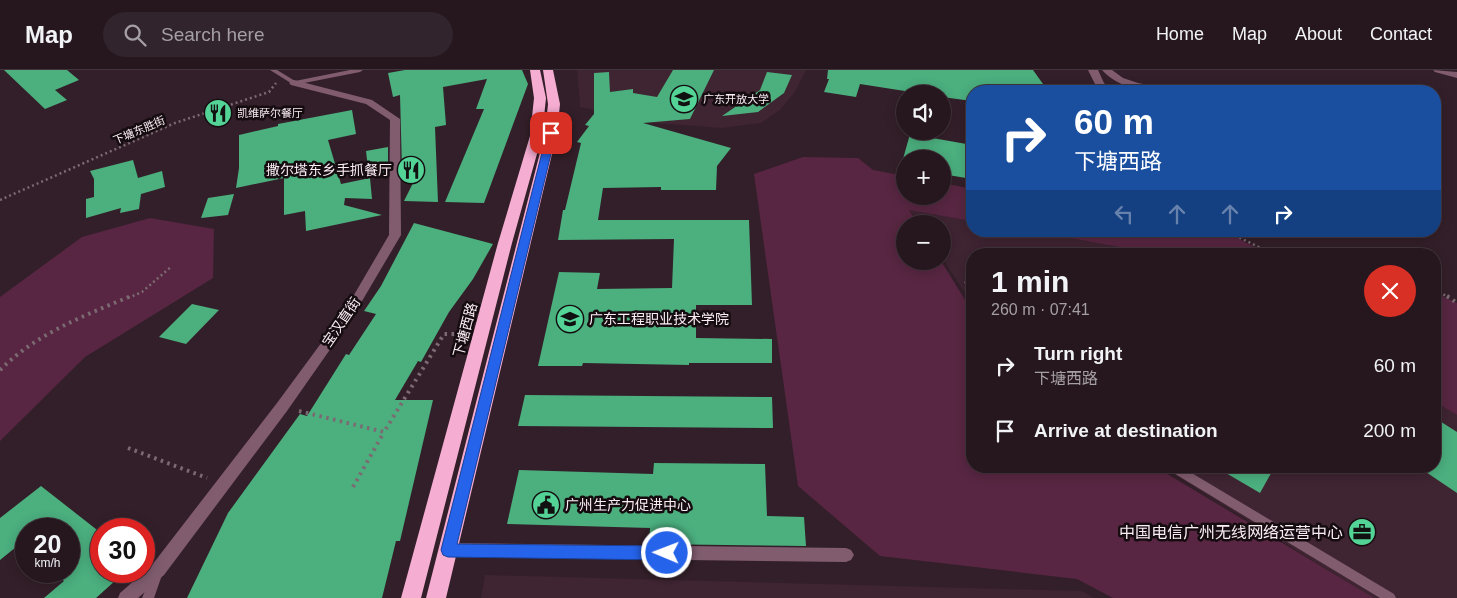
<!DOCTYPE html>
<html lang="en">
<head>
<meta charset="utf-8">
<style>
	:root { --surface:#26171f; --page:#32242c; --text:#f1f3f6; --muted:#a49fa4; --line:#42363d }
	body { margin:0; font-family:Arial,"Noto Sans SC",sans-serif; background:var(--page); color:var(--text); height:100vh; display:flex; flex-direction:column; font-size:19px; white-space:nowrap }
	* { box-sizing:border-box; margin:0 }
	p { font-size:16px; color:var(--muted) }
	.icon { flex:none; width:28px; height:28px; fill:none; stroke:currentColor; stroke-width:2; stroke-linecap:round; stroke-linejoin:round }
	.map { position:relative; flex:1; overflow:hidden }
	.sheet { position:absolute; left:966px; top:178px; width:475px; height:225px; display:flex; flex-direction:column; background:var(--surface); border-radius:20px; box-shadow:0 2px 12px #0003,0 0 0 1px var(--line) }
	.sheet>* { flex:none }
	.guide { position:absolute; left:966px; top:15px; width:475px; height:152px; border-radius:20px; box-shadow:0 2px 12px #0003,0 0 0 1px var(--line); background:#1a4fa0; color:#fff; overflow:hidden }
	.fabs { position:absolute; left:896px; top:15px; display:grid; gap:10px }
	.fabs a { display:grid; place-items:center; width:55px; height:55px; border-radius:50%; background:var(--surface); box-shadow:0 2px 12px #0003,0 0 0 1px var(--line); font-size:25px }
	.speed { position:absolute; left:15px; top:448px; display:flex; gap:10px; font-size:25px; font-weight:700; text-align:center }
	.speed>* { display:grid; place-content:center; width:65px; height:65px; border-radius:50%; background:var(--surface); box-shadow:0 2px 12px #0003,0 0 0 1px var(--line); line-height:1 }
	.speed small { font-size:12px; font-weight:400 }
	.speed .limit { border:8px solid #d22; background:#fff; color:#111 }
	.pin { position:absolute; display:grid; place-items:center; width:42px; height:42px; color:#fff; margin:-21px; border-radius:10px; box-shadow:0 2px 8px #0006 }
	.me { position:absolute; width:55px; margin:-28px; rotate:271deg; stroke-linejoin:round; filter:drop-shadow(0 0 4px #0008) }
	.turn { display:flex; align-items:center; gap:18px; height:105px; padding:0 25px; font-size:22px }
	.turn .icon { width:65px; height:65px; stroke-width:2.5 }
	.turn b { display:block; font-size:35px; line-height:42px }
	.lanes { display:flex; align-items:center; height:48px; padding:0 25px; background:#0003; justify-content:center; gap:25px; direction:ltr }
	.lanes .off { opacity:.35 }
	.round { display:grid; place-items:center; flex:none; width:52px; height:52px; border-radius:26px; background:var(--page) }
	.head { display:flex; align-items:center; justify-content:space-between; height:85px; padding:0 25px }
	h1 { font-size:30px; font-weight:700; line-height:38px }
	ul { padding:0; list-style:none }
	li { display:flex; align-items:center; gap:15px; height:65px; padding:0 25px }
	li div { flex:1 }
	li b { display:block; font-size:19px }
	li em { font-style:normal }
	header { display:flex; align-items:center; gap:30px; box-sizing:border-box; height:70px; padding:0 25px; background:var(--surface); border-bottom:1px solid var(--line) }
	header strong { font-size:24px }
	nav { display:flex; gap:28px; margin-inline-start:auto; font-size:18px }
	.search { width:350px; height:45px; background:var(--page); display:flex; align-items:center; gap:12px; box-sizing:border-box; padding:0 18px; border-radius:28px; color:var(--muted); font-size:19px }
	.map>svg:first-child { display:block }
	.built { fill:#3f2432 }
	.green { fill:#582642 }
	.building { fill:#4baf7e }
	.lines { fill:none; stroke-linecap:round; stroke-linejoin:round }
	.path-far1 { stroke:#7c6a73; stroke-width:2.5; stroke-dasharray:2 3; stroke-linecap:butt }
	.path { stroke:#7c6a73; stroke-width:4; stroke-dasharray:2.5 4.5; stroke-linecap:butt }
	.lane { fill:#815c6f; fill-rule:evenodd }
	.street { fill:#815c6f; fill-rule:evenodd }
	.highway { fill:#f6add2; fill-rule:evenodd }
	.route { fill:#2563eb; stroke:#184099 }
	.labels { text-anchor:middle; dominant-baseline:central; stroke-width:5; stroke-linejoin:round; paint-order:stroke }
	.far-poi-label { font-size:11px; fill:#fbedf4; stroke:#150c10; text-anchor:start }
	.far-street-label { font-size:11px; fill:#fbedf4; stroke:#150c10 }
	.poi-label { font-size:14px; fill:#fbedf4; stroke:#150c10; text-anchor:start }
	.street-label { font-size:14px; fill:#fbedf4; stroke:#150c10 }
	.near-poi-label { font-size:16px; fill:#fbedf4; stroke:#150c10; text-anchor:end }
</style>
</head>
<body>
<header>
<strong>Map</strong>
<div class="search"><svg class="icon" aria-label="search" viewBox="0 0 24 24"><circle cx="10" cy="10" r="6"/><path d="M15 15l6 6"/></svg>Search here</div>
<nav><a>Home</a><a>Map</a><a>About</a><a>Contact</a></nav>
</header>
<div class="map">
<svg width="1457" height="528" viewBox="0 0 1457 528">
	<rect width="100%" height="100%" fill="#331f29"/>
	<g class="built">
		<path d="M577,0H806L795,22L780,40L761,53L722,58L655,53L580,37Z"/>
		<path d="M909,139L972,151V161H1032L1157,184H972V234L943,189L942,154H919Z"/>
		<path d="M1435,332L1457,345V528H1373L1161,396H1435Z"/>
		<path d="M485,505L1082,521L1094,528H481Z"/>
	</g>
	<g class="green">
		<path d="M803,87L858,88L873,100L905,106V126H942L943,113L972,119V151L909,140L918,154H905V191H941L972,241V396H1154L1374,528H1113L1077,509L880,486L798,416L754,104Z"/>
		<path d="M150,148L214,159L213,208L85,287L0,371V227L82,167Z"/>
		<path d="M1032,161H1225L1261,181L1277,184H1157Z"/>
		<path d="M1435,223L1457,233V345L1435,332Z"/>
	</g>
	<g class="building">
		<path d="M4,0H67L79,10L55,20L67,30L45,39Z"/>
		<path d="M405,0H522L528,14L484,133L445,132L484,39H476L487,9L443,17L446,55L435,57L438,132L404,131L421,97L402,100L400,25L393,27L388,3Z"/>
		<path d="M673,0H714L690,49L643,53L731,78L717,96L716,120H661V117L603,118L598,150H749L752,235H696V268L772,269V293H689V295L583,293L582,296H538L559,202L600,203L597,219L672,218L674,169L558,170L563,140H565L581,73L577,72L589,56L585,55L594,44V3L609,2L610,22L633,19V23L657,27Z"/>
		<path d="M828,0H1033L1048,21H972V31L942,27V24H924L860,14L856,27L824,22L829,9H827Z"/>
		<path d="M767,2L792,5L784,23L758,42L722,46L760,20Z"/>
		<path d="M352,40L356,64L328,70L341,114L370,108L372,129L345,128L344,135L382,145L306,161L305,141L284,145V108L236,118L239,98V65L278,56V54Z"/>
		<path d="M910,64L972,75V109L942,104V89H903Z"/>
		<path d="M388,77V103L369,107L366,81Z"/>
		<path d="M133,90L138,108L162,101L165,117L141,124L139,139L120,143L121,138L86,148V129L94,127V109L90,101Z"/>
		<path d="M234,124L228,145L201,148L208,128Z"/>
		<path d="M414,153L493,174L473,209L449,242L421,292L418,291L395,330H433L400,471H396L382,528H187L228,443L300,344L307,346L346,284L349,285L376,244L364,241L381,216Z"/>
		<path d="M192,234L219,240L186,274L159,267Z"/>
		<path d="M525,325L772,327L773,358L518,356Z"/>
		<path d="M1435,348L1457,362V423L1417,396H1435Z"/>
		<path d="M654,393L765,394L767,446L804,447L806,476L649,474L650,458L507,454L519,400L653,404Z"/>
		<path d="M1214,396H1275L1260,423Z"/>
		<path d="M41,416L101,463V501H126L96,528H44L64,511L53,501H69V459H26V469L0,490V448Z"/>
	</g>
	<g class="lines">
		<g class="path-far1">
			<path d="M0,130L175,53L269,22L276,13"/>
			<path d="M1226,161L1271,183L1315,179L1325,184"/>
			<path d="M1435,219L1449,228"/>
			<path d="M128,228L142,222L172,196"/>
		</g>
		<g class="path">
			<path d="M1447,226L1457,233"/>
			<path d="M0,300C37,263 84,246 131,226"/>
			<path d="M299,341L384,362L444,264H465"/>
			<path d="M128,378L207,408"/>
			<path d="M353,417L384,362"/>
		</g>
		<g class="lane">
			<path d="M270,0H277L295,11L350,0H363L360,2L294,15Z"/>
			<path d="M968,209L971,210L972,213V222L969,221L964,212Z"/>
			<path d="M1166,396H1180L1394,524L1396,528H1380L1167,399Z"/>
			<path d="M157,500L161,501L162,505L154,528H142L153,501Z"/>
		</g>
		<g class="street">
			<path d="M1088,0H1098L1104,13L1112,21H1102L1095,14Z"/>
			<path d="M1102,0H1112L1123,8L1138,13L1169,19L1171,21C1147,22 1119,19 1102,0Z"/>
			<path d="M1433,0L1457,2V8L1435,2Z"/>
			<path d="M294,10L372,30L400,49L401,165L352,248L287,341L164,505L138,528H118L120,523L152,495L277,333L344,242L389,165L390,50L366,34L291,15L289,13Z"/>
			<path d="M448,473L846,478L851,480L854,485L851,490L846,492L448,487L443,485L440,480L443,475Z"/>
		</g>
		<g class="highway">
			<path d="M530,0H540L546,28L542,66L512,173L421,528H401L498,173L530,66L534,28Z"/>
			<path d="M543,0H553L560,34L557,63L446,528H426L545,63L548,34Z"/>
		</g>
	</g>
	<path class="route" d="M551,60L556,63L457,474L667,476L672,478L674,483L672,488L667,490L448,487L443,485L441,480L547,63Z"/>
	<defs>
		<g id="university-disc" transform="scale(1.4375)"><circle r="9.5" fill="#54d396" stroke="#150c10"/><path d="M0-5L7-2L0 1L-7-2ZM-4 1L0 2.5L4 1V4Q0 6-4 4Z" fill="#111"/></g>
		<g id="restaurant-disc" transform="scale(1.4375)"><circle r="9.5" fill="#54d396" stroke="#150c10"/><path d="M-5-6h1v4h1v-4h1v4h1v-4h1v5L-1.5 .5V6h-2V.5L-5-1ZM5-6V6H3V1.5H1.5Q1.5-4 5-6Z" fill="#111"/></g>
		<g id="civic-disc" transform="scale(1.4375)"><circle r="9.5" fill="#54d396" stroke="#150c10"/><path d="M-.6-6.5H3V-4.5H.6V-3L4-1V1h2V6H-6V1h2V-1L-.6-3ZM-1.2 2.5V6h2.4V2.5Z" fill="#111"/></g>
		<g id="office-disc" transform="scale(1.4375)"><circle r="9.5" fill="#54d396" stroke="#150c10"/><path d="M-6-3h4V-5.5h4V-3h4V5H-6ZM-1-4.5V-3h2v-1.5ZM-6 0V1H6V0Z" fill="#111"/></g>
	</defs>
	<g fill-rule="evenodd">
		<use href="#university-disc" x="684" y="29"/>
		<use href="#restaurant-disc" x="218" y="43"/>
		<use href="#restaurant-disc" x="411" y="100"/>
		<use href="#university-disc" x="570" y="249"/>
		<use href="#civic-disc" x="546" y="435"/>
		<use href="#office-disc" x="1362" y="462"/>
	</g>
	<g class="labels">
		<g class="far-poi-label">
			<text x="703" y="29">广东开放大学</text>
			<text x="237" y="43">凯维萨尔餐厅</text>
		</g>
		<g class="far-street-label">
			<text transform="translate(139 60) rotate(-23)">下塘东胜街</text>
		</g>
		<g class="poi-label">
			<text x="392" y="100" text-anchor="end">撒尔塔东乡手抓餐厅</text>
			<text x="589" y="249">广东工程职业技术学院</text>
			<text x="565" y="435">广州生产力促进中心</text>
		</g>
		<g class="street-label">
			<text transform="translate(341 252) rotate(-56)">宝汉直街</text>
			<text transform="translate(465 260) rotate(-75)">下塘西路</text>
		</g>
		<g class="near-poi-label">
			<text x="1343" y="462">中国电信广州无线网络运营中心</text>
		</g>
	</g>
</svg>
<div class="fabs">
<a><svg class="icon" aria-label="sound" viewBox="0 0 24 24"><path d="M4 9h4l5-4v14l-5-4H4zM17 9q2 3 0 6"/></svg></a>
<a>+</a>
<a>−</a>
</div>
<div class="speed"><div>20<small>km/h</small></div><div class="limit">30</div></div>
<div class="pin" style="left:551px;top:63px;background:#d93025"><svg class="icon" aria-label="arrive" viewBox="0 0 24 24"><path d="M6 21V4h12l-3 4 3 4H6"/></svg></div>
<svg class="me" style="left:667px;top:483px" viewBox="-20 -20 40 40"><circle r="17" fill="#2563eb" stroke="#fff" stroke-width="3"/><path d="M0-11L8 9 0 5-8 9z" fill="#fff"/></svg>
<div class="guide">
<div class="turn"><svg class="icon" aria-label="right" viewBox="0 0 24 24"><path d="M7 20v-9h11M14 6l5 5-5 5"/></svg><div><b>60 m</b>下塘西路</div></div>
<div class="lanes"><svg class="icon off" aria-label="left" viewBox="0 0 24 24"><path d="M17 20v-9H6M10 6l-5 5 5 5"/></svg><svg class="icon off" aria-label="ahead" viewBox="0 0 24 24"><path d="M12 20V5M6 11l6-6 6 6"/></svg><svg class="icon off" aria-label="ahead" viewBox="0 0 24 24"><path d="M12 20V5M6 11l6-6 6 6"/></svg><svg class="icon" aria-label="right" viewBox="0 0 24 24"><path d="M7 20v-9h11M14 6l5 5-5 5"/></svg></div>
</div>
<section class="sheet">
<div class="head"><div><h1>1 min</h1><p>260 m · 07:41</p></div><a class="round" style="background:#d93025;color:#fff"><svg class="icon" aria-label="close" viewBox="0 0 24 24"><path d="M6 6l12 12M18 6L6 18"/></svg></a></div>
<ul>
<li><svg class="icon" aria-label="right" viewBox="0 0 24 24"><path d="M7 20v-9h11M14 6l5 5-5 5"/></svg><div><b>Turn right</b><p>下塘西路</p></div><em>60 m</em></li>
<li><svg class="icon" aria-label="arrive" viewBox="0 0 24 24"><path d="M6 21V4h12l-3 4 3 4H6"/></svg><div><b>Arrive at destination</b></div><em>200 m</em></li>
</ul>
</section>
</div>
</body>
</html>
